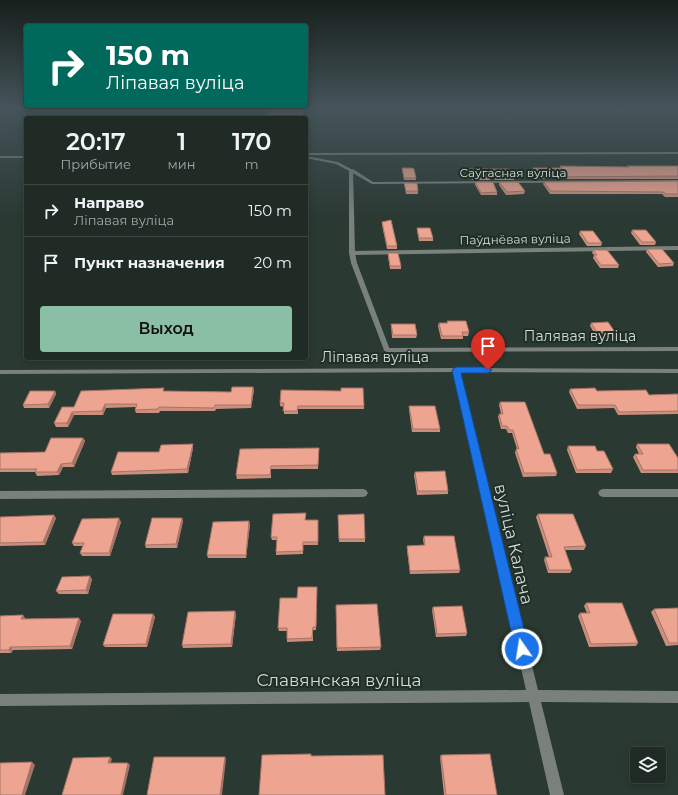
<!DOCTYPE html>
<html lang="ru">
<head>
<meta charset="utf-8">
<style>
	:root { --surface:#202b26; --page:#2d3732; --text:#f1f3f6; --muted:#a2a7a7; --line:#3d4743; --accent:#8abfa5 }
	body { margin:0; font-family:Montserrat,sans-serif; background:var(--page); color:var(--text); height:100vh; display:flex; flex-direction:column; font-size:15px; white-space:nowrap }
	* { box-sizing:border-box; margin:0 }
	p { font-size:13px; color:var(--muted) }
	.icon { flex:none; width:22px; height:22px; fill:none; stroke:currentColor; stroke-width:2; stroke-linecap:round; stroke-linejoin:round }
	.map { position:relative; flex:1; overflow:hidden }
	.drawer { position:absolute; left:24px; top:116px; width:284px; height:244px; display:flex; flex-direction:column; background:var(--surface); border-radius:4px; box-shadow:0 2px 10px #0003,0 0 0 1px var(--line) }
	.drawer>* { flex:none }
	.hud { position:absolute; left:24px; top:24px; width:284px; height:84px; border-radius:4px; box-shadow:0 2px 10px #0003,0 0 0 1px var(--line); background:#00695c; color:#fff; overflow:hidden }
	.controls { position:absolute; left:630px; top:747px; display:grid; gap:8px }
	.controls a { display:grid; place-items:center; width:36px; height:36px; border-radius:4px; background:var(--surface); box-shadow:0 2px 10px #0003,0 0 0 1px var(--line); font-size:20px }
	.pin { position:absolute; display:grid; place-items:center; width:34px; height:34px; color:#fff; margin:-41px -17px; border-radius:50% 50% 50% 0; rotate:-45deg; box-shadow:0 0 4px #0007 }
	.pin .icon { rotate:45deg }
	.me { position:absolute; width:44px; margin:-22px; rotate:347deg; stroke-linejoin:round; filter:drop-shadow(0 0 3px #0008) }
	.turn { display:flex; align-items:center; gap:14px; height:84px; padding:0 16px; font-size:18px }
	.turn .icon { width:52px; height:52px; stroke-width:2.5 }
	.turn b { display:block; font-size:28px; line-height:34px }
	.eta { display:flex; justify-content:space-evenly; align-items:center; height:68px; text-align:center }
	.eta b { font-size:24px; font-weight:600; line-height:28px }
	.primary-button { display:flex; gap:8px; margin-top:auto; padding:8px 16px }
	.primary-button a { flex:1; height:46px; border-radius:4px; background:var(--accent); color:#111; font-size:16px; font-weight:600; line-height:46px; text-align:center }
	ul { padding:0; list-style:none }
	li { display:flex; align-items:center; gap:12px; height:52px; padding:0 16px; border-top:1px solid var(--line) }
	li div { flex:1 }
	li b { display:block; font-size:15px }
	li em { font-style:normal }
	.map>svg:first-child { display:block }
	.lines { fill:none; stroke-linecap:round; stroke-linejoin:round }
	.lane { fill:#7a817d; fill-rule:evenodd }
	.street { fill:#7a817d; fill-rule:evenodd }
	.wall { fill:#cc8e7d }
	.shaded-wall { fill:#a67466 }
	.building { fill:#eda591; stroke:#a67466 }
	.route { fill:#1a73e8; stroke:#114b97 }
	.labels { text-anchor:middle; dominant-baseline:central; stroke-width:4; stroke-linejoin:round; paint-order:stroke }
	.far-street-label { font-size:12px; fill:#d3dcd7; stroke:#202e28 }
	.street-label { font-size:14px; fill:#d3dcd7; stroke:#202e28 }
	.near-street-label { font-size:17px; fill:#d3dcd7; stroke:#202e28 }
</style>
</head>
<body>
<div class="map">
<svg width="678" height="795" viewBox="0 0 678 795">
	<rect width="100%" height="100%" fill="#2a3932"/>
	<g class="lines">
		<path class="lane" d="M306,156L338,162L353,170L355,253L357,263L390,350L389,351H385L384,350L351,263L349,253V171L336,164L306,158Z"/>
		<g class="street">
			<path d="M266,107H270L268,118H264Z"/>
			<path d="M678,152V154L306,155V153Z"/>
			<rect x="0" y="156" width="26" height="2"/>
			<path d="M349,169H353L373,182L678,180V182L372,184L349,171Z"/>
			<path d="M678,246V250L352,255L349,253L352,251Z"/>
			<path d="M678,347V351L387,352L383,350L387,348Z"/>
			<path d="M456,368L678,369V373L460,372L538,690L678,691V703L541,702L564,795H550L529,702L0,706V694L526,690L453,372L0,374V370Z"/>
			<path d="M363,489L366,490L368,493L366,496L363,497L0,499V491Z"/>
			<path d="M603,489H678V497H603L600,496L598,493L600,490Z"/>
		</g>
	</g>
	<g class="wall">
		<path d="M0,107H265L264,108L53,109L0,110Z"/>
		<rect x="364" y="107" width="29" height="1"/>
		<path d="M606,107H664L666,108L665,110L612,111Z"/>
		<path d="M271,108V107H343V108L303,110L302,118H269Z"/>
		<path d="M560,166L627,167V166H678V179H539L532,171L533,168H560Z"/>
		<path d="M402,168L416,178V180H404Z"/>
		<path d="M468,169L491,177L490,180H472L467,172Z"/>
		<path d="M490,169L515,177L514,180H495L490,172Z"/>
		<path d="M678,181V197H665L662,194H550L543,184L544,182Z"/>
		<path d="M475,182L497,192V195H481L475,185Z"/>
		<path d="M499,182L525,191L524,194L506,195L499,185Z"/>
		<path d="M404,183L418,191V194H406Z"/>
		<path d="M382,222L397,246V249H387L382,225Z"/>
		<path d="M417,228L433,238V241H419L417,231Z"/>
		<path d="M632,230L656,242L655,245H640L631,233Z"/>
		<path d="M580,231L602,243L601,246H587L579,234Z"/>
		<path d="M647,249L674,263L673,266L658,267L646,252Z"/>
		<path d="M593,250L619,265L618,268H600L593,258L594,255L592,253Z"/>
		<path d="M388,253L401,266V269H390L388,256Z"/>
		<path d="M447,321L469,332L468,336H463V339H441L438,326L439,323H447Z"/>
		<path d="M591,323L615,332L614,335L596,336L590,326Z"/>
		<path d="M391,324L417,335L416,338H392Z"/>
		<path d="M253,387L254,390L251,408L216,409L215,411H160L159,413H136L135,410L136,407L106,408L103,415H74L68,427H56L54,423L74,407L165,391L231,392Z"/>
		<path d="M570,389L649,395L678,394V414L618,415L614,408L577,409L569,392Z"/>
		<path d="M55,391L56,394L49,408H24L23,405Z"/>
		<path d="M500,402L544,454L557,473L556,476L523,477L515,453L516,449H517L512,433H508L506,429H501L498,417L499,414H501L499,405Z"/>
		<path d="M280,403L364,406V409H298V414H284V407L280,406Z"/>
		<path d="M409,406L440,429V432H412L409,410Z"/>
		<path d="M83,438L85,441L74,467H63L59,475L37,476L35,472H0V453L45,452Z"/>
		<path d="M193,444V448L188,473L112,475L111,472L159,452Z"/>
		<path d="M637,444L678,458V473H641L633,457L635,454H639L636,447Z"/>
		<path d="M568,446L597,451L613,469L611,473H576L567,450Z"/>
		<path d="M319,448L318,469H271V478L237,479L236,475Z"/>
		<path d="M415,472L448,491V494L417,495L414,475Z"/>
		<path d="M538,514L586,546L584,550H565L572,570L570,573H548L544,560L545,557H549L536,517Z"/>
		<path d="M338,515L365,539V542H339Z"/>
		<path d="M0,517L56,518L45,545L0,546Z"/>
		<path d="M182,518L183,521L177,548H146L145,545Z"/>
		<path d="M306,520H318V545H303V554L276,555V552L277,540H272L271,537Z"/>
		<path d="M121,522L110,556H82L80,553L83,546H74L72,543Z"/>
		<path d="M250,524L246,558H208L207,555Z"/>
		<path d="M424,536L460,570L459,573L410,574L407,549V546L424,545L423,540Z"/>
		<path d="M92,579L88,594H59L56,591Z"/>
		<path d="M317,587L316,630H313V641L287,642V631H279L278,628L297,598Z"/>
		<path d="M586,603L638,643L636,646L589,647L578,616L580,613H587L584,606Z"/>
		<path d="M336,605L381,647L380,650L337,651Z"/>
		<path d="M433,607L467,633L466,636L436,637L432,610Z"/>
		<path d="M678,608V645L666,646L651,612L654,609Z"/>
		<path d="M153,614L155,617L147,647H105L103,645Z"/>
		<path d="M236,614L232,647L183,648L182,645Z"/>
		<path d="M23,615L25,619L81,621L72,649L13,650L11,653H0V616Z"/>
		<path d="M441,755L497,795H444L440,757Z"/>
	</g>
	<g class="shaded-wall">
		<path d="M253,387L254,390L251,408V405Z"/>
		<path d="M55,391L56,394L49,408L48,404Z"/>
		<path d="M105,404L106,408L103,415L102,411Z"/>
		<path d="M72,412L74,415L68,427L67,423Z"/>
		<path d="M83,438L85,441L74,467L72,463Z"/>
		<path d="M193,444V448L188,473L187,469Z"/>
		<path d="M61,464L63,467L59,475L57,472Z"/>
		<path d="M54,515L56,518L45,545L43,542Z"/>
		<path d="M119,518L121,522L110,556L109,553Z"/>
		<path d="M182,518L183,521L177,548L176,544Z"/>
		<path d="M249,521L250,524L246,558V555Z"/>
		<path d="M90,576L92,579L88,594L86,590Z"/>
		<path d="M235,611L236,614L232,647L231,644Z"/>
		<path d="M153,614L155,617L147,647L146,644Z"/>
		<path d="M23,615L25,618L24,622L21,619Z"/>
		<path d="M79,618L81,621L72,649L70,646Z"/>
		<path d="M10,647L13,650L11,653L9,650Z"/>
		<path d="M110,757L112,759L110,765L108,763Z"/>
		<path d="M225,757L226,759L222,795H220Z"/>
		<path d="M32,762L35,765L25,795H22Z"/>
		<path d="M128,763L130,765L123,795H121Z"/>
	</g>
	<g class="building">
		<path d="M0,107H150H53L0,108Z"/>
		<path d="M271,107H337L303,108L302,118H269Z"/>
		<path d="M610,107H664L666,108L612,109Z"/>
		<path d="M560,166L629,167L627,166H678V176L540,177L533,168H562Z"/>
		<path d="M402,168H412L414,169L416,178H404Z"/>
		<path d="M468,169H488L491,177H473Z"/>
		<path d="M490,169H509L515,177H496Z"/>
		<path d="M678,181V194H666L663,192L551,191L544,182Z"/>
		<path d="M475,182H493L497,192L481,193Z"/>
		<path d="M499,182H518L525,191L507,192Z"/>
		<path d="M404,183H417L418,191H406Z"/>
		<path d="M391,220L397,246H387L382,222Z"/>
		<path d="M417,228H430L433,238H419Z"/>
		<path d="M632,230H646L656,242H642Z"/>
		<path d="M580,231H593L602,243H588Z"/>
		<path d="M647,249H662L674,263L659,264Z"/>
		<path d="M593,250H607L619,265H601L594,255H597Z"/>
		<path d="M388,253H398L401,266H390Z"/>
		<path d="M447,321H466L469,332H462L463,336H442L439,323H448Z"/>
		<path d="M608,322L615,332H597L591,323Z"/>
		<path d="M391,324H415L417,335H393Z"/>
		<path d="M232,387H253L251,405H215L214,408L159,407L158,409L135,410L137,404H105L102,411L72,412L67,423H54L62,407H74L81,391L164,388L163,391L231,392Z"/>
		<path d="M341,388H363L364,406H298L297,411H283L284,403H280L281,390L341,391Z"/>
		<path d="M595,388L597,391L646,390L649,395L678,394V411L619,412L615,405H578L570,389Z"/>
		<path d="M30,391H55L48,404L23,405Z"/>
		<path d="M500,402H525L544,454H550L557,473H524L516,449H519L513,430H509L507,426H502L499,414H503Z"/>
		<path d="M409,406H435L440,429H413Z"/>
		<path d="M51,438H83L72,463L61,464L57,472H35L37,469H0V453L45,452Z"/>
		<path d="M193,444L187,469L111,472L118,452H159L161,445Z"/>
		<path d="M637,444H669L678,458V470H643L635,454H643Z"/>
		<path d="M568,446H595L597,451H604L613,469L577,470Z"/>
		<path d="M319,448L318,465L271,466L270,475H236L240,449Z"/>
		<path d="M445,471L448,491H418L415,472Z"/>
		<path d="M306,513L305,520H318V542H303V551L276,552L277,537H271L273,514Z"/>
		<path d="M364,514L365,539H339L338,515Z"/>
		<path d="M538,514H573L586,546L564,547L572,570H549L545,557H552Z"/>
		<path d="M54,515L43,542L0,543V517Z"/>
		<path d="M119,518L109,553H80L84,543H72L82,519Z"/>
		<path d="M152,518H182L176,544L145,545Z"/>
		<path d="M249,521L246,555H207L213,522Z"/>
		<path d="M424,536H454L460,570L410,571L407,546L425,545Z"/>
		<path d="M90,576L86,590L56,591L62,577Z"/>
		<path d="M298,587H317L316,627H313L312,638L287,639V628H278L280,598H297Z"/>
		<path d="M586,603H622L638,643L591,644L580,613H590Z"/>
		<path d="M377,604L381,647L337,648L336,605Z"/>
		<path d="M462,606L467,633L437,634L433,607Z"/>
		<path d="M678,608V643H669L654,609Z"/>
		<path d="M235,611L231,644L182,645L188,612Z"/>
		<path d="M113,614H153L146,644L103,645Z"/>
		<path d="M23,615L21,619L79,618L70,646L10,647L9,650H0V616Z"/>
		<path d="M311,754V756L383,755L385,795H259L262,755Z"/>
		<path d="M490,754L497,795H446L441,755Z"/>
		<path d="M110,757L108,763H128L121,795H62L73,758Z"/>
		<path d="M154,757H225L220,795H147Z"/>
		<path d="M32,762L22,795H0V763Z"/>
	</g>
	<linearGradient id="sky" x2="0" y2="1"><stop stop-color="#171f1c"/><stop offset="0.49" stop-color="#44545a"/><stop offset="1" stop-color="#44545a" stop-opacity="0"/></linearGradient>
	<rect width="678" height="218" fill="url(#sky)"/>
	<path class="route" d="M456,367H488L492,370L488,373H461L529,649L527,654L522,656L517,654L515,649L452,370Z"/>
	<g class="labels">
		<g class="far-street-label">
			<text x="513" y="172">Саўгасная вуліца</text>
			<text transform="translate(515 239) rotate(-1)">Паўднёвая вуліца</text>
		</g>
		<g class="street-label">
			<text x="580" y="336">Палявая вуліца</text>
			<text x="375" y="357">Ліпавая вуліца</text>
		</g>
		<g class="near-street-label">
			<text transform="translate(514 544) rotate(77)">вуліца Калача</text>
			<text x="339" y="680">Славянская вуліца</text>
		</g>
	</g>
</svg>
<div class="controls">
<a><svg class="icon" aria-label="layers" viewBox="0 0 24 24"><path d="M12 4l9 5-9 5-9-5zM3 14l9 5 9-5"/></svg></a>
</div>
<div class="pin" style="left:488px;top:370px;background:#d93025"><svg class="icon" aria-label="arrive" viewBox="0 0 24 24"><path d="M6 21V4h12l-3 4 3 4H6"/></svg></div>
<svg class="me" style="left:522px;top:649px" viewBox="-20 -20 40 40"><circle r="17" fill="#1a73e8" stroke="#fff" stroke-width="3"/><path d="M0-11L8 9 0 5-8 9z" fill="#fff"/></svg>
<div class="hud">
<div class="turn"><svg class="icon" aria-label="right" viewBox="0 0 24 24"><path d="M7 20v-9h11M14 6l5 5-5 5"/></svg><div><b>150 m</b>Ліпавая вуліца</div></div>
</div>
<section class="drawer">
<div class="eta">
<div><b>20:17</b><p>Прибытие</p></div>
<div><b>1</b><p>мин</p></div>
<div><b>170</b><p>m</p></div>
</div>
<ul>
<li><svg class="icon" aria-label="right" viewBox="0 0 24 24"><path d="M7 20v-9h11M14 6l5 5-5 5"/></svg><div><b>Направо</b><p>Ліпавая вуліца</p></div><em>150 m</em></li>
<li><svg class="icon" aria-label="arrive" viewBox="0 0 24 24"><path d="M6 21V4h12l-3 4 3 4H6"/></svg><div><b>Пункт назначения</b></div><em>20 m</em></li>
</ul>
<div class="primary-button"><a>Выход</a></div>
</section>
</div>
</body>
</html>
